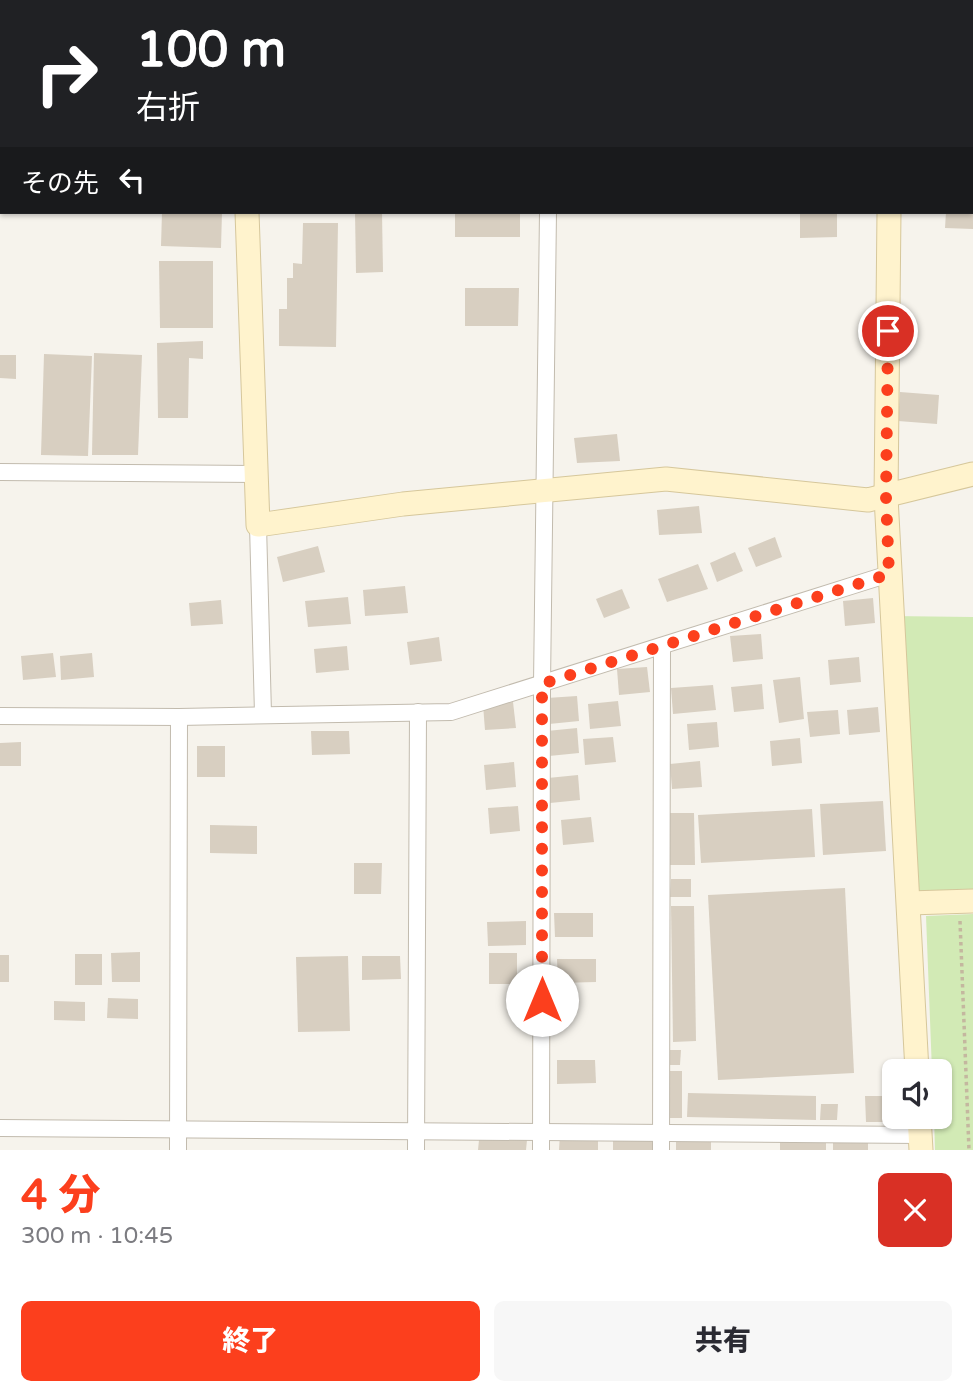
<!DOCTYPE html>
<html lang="ja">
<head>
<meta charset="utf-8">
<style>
	:root { --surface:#fff; --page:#f7f7f7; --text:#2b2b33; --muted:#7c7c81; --accent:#fc3f1d }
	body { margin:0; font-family:"Varela Round","Noto Sans JP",sans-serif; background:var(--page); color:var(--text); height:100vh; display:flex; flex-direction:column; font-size:26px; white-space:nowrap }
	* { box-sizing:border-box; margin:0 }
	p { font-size:23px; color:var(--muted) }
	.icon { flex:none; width:38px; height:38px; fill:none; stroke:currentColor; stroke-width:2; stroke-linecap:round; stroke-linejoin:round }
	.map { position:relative; height:1150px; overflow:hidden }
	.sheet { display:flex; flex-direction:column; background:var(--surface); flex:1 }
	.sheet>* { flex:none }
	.hud { position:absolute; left:0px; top:0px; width:973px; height:214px; box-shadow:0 2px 5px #0004; background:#202124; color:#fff; overflow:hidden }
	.controls { position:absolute; left:882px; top:1059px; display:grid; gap:14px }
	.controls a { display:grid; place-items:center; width:70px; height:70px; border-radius:10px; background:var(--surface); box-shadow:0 2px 5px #0004; font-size:35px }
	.pin { position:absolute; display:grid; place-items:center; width:60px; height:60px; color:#fff; margin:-30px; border:4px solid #fff; border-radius:50%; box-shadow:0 2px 7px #0007 }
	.me { position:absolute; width:77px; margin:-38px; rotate:0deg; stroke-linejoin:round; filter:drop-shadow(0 0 5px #0008) }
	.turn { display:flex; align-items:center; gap:24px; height:147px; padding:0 21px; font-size:32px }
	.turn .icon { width:91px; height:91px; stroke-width:2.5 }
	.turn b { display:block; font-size:49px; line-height:60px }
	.then { display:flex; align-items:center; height:66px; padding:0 21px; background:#0003; gap:14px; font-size:26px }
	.round { display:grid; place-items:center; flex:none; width:74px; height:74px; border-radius:10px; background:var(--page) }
	.summary { display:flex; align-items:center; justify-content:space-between; height:119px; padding:0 21px }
	h1 { font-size:42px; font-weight:800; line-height:52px; color:var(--accent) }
	.action { display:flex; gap:14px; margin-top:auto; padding:14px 21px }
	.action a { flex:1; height:80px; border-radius:10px; background:var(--accent); color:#fff; font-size:28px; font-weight:800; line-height:80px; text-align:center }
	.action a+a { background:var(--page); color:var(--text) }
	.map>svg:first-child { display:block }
	.green { fill:#d2eab5 }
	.building { fill:#d8cfc1 }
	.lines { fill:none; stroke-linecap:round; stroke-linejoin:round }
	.street-casing { stroke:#c2bbae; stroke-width:18 }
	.secondary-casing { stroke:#d6c79b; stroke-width:25 }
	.path { stroke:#c4b79f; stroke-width:3.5; stroke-dasharray:3.5 3.5; stroke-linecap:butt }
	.street { stroke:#fff; stroke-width:16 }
	.secondary { stroke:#fff3cd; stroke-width:23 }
	.route { stroke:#fc3f1d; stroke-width:12; stroke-dasharray:0 21.6 }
</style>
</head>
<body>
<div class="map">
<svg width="973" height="1150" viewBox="0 0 973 1150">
	<rect width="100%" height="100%" fill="#f6f3ec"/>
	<g class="green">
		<path d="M891,616L973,617V900L909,903Z"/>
		<path d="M973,914V1150H935L934,1117L940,1116V1071H932L926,916Z"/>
	</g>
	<g class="building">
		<path d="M162,212H222L221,248L161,246Z"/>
		<path d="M355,212H382L383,272L356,273Z"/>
		<rect x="455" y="212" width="65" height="25"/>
		<path d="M946,212H973V229L945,228Z"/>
		<path d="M800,214H837V237L800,238Z"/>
		<path d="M303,223H338L336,347L279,346V309H287V278H293V263L302,264Z"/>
		<path d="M159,261H213V328H160Z"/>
		<path d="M465,288H519L518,326H465Z"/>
		<path d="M203,341V359L189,358L188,418H158L157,343Z"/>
		<path d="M94,353L142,355L138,455H92Z"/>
		<path d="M44,354L92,356L88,456L41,455Z"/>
		<path d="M0,355H16V379L0,378Z"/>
		<path d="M900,392L939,395L937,424L898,421Z"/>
		<path d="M617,434L620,461L577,463L574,438Z"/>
		<path d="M699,506L702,533L659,535L657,510Z"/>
		<path d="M775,537L782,557L756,567L748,548Z"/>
		<path d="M318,546L325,572L283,582L277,557Z"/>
		<path d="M735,552L743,571L717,582L710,563Z"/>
		<path d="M698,564L708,589L667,602L658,579Z"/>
		<path d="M405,586L408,613L365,616L363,590Z"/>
		<path d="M622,589L630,608L604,618L596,599Z"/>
		<path d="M348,597L351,624L308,627L305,601Z"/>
		<path d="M873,598L875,623L845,626L843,601Z"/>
		<path d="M221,600L223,624L191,626L189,603Z"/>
		<path d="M761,634L763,659L733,662L730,636Z"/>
		<path d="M439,637L442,661L410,665L407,642Z"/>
		<path d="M347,646L349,670L316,673L314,649Z"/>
		<path d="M53,653L56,677L23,680L21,656Z"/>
		<path d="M92,653L94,677L61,680L60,656Z"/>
		<path d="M859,657L861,682L830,685L828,660Z"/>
		<path d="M647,667L650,692L619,695L617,669Z"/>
		<path d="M800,677L804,719L779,723L773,680Z"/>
		<path d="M762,684L764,709L734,712L731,687Z"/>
		<path d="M713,685L716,710L673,714L671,688Z"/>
		<path d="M577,696L579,721L549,724L547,698Z"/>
		<path d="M618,701L621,726L590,729L588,704Z"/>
		<path d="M513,702L516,728L485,730L483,705Z"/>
		<path d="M878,707L880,732L849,735L847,710Z"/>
		<path d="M838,710L840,734L810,737L807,712Z"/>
		<path d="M717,722L719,747L689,750L687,724Z"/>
		<path d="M577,728L579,753L549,756L547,731Z"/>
		<path d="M311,731H349L350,754L312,755Z"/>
		<path d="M613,737L616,762L585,765L583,739Z"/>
		<path d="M800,738L802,763L772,766L770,741Z"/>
		<path d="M21,742V766H0V743Z"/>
		<rect x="197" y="746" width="28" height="31"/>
		<path d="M700,761L702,787L672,789L670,764Z"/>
		<path d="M514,762L516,787L486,790L484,765Z"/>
		<path d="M578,775L580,800L550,803L548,778Z"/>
		<path d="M883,801L886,851L823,855L820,804Z"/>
		<path d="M518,806L520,831L490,834L488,808Z"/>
		<path d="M812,809L815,857L701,863L698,815Z"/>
		<path d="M670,813H694L695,865H670Z"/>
		<path d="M591,817L594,842L563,845L561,820Z"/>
		<path d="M210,825L257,826V854L210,853Z"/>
		<path d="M354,863H382L381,894H354Z"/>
		<path d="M671,879H691V897H670Z"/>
		<path d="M845,888L854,1073L718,1080L708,895Z"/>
		<path d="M671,906H694L696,1041L673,1042Z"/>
		<path d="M554,913H593V937H555Z"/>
		<path d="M526,921V945L488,946L487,922Z"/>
		<path d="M140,952V982H112L111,953Z"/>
		<rect x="489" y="953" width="28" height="31"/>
		<rect x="75" y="954" width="27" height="31"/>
		<rect x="0" y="955" width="9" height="27"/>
		<path d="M348,956L350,1031L298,1032L296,957Z"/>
		<path d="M362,956H400L401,979L362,980Z"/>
		<path d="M557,959H596V982L558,983Z"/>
		<path d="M108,998L138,999V1019L107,1018Z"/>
		<path d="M54,1001L85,1002V1021L54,1020Z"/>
		<path d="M670,1050H681L680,1065H669Z"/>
		<path d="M557,1060H595L596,1083L557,1084Z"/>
		<path d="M670,1071H682V1118H669Z"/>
		<path d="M688,1093L816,1096V1120L687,1117Z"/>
		<path d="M865,1096H894V1116H900V1122H866Z"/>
		<path d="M821,1104H838L837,1120H820Z"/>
		<rect x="613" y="1133" width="39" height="17"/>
		<path d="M560,1134L598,1135V1150H559Z"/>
		<path d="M676,1137L711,1138V1150H676Z"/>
		<path d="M780,1138L826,1139V1150H780Z"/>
		<path d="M479,1140H527L526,1150H478Z"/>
		<rect x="833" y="1140" width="35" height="10"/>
	</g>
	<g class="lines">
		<g class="street-casing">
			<g id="street">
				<path d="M9,2V0"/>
				<path d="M543,2V0"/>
				<path d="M971,114H973"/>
				<path d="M0,131H2"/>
				<path d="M0,472L256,474"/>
				<path d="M258,525L263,714"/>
				<path d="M0,716L179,717L451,712L889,574"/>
				<path d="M0,1128L920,1135"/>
				<path d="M178,1150L179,717"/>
				<path d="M416,1150L418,712"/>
				<path d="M541,1150L542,684L548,212"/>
				<path d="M661,1150L662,646"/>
			</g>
		</g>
		<g class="secondary-casing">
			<g id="secondary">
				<path d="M251,2L252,0"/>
				<path d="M891,2V0"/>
				<path d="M247,212L258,525L403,504L666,479L868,500L973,474"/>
				<path d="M889,212L886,497L917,1071"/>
				<path d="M909,903L973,901"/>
				<path d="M919,1116L921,1150"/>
			</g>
		</g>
		<path class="path" d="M960,921L969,1150"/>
		<use href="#street" class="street"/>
		<use href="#secondary" class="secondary"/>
	</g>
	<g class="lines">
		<path class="route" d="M542,1000V684L889,574L886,497L888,331"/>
	</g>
</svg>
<div class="controls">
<a><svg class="icon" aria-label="sound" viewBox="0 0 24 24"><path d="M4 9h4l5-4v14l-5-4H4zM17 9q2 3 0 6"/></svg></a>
</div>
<div class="pin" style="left:888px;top:331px;background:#d93025"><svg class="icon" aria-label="arrive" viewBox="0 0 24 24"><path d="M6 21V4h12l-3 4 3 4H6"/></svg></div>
<svg class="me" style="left:542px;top:1000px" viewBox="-20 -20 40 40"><circle r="19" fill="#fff"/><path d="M0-13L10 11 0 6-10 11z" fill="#fc3f1d"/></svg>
<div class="hud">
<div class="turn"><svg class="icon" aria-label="right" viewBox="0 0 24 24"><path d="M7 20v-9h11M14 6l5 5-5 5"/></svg><div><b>100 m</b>右折</div></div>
<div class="then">その先<svg class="icon" aria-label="left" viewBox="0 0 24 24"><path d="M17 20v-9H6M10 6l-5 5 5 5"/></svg></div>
</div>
</div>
<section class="sheet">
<div class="summary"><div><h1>4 分</h1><p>300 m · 10:45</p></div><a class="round" style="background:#d93025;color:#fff"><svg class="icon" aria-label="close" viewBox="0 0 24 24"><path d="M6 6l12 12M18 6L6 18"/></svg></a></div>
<div class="action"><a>終了</a><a>共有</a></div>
</section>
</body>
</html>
